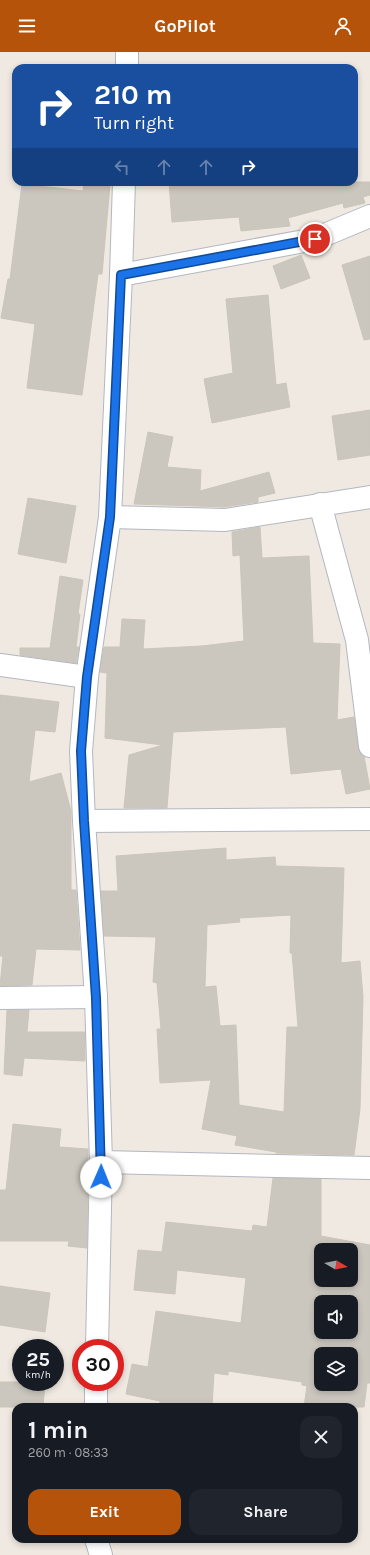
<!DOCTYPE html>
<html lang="en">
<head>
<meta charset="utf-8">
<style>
	:root { --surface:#171b24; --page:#20242c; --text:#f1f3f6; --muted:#9ea1a6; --accent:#b45309 }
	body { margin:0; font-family:Karla,sans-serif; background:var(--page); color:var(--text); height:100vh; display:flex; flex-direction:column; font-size:15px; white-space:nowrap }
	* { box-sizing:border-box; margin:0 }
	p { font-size:13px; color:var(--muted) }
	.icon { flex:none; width:22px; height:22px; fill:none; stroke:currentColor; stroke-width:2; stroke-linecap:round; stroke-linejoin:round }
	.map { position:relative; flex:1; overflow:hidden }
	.sheet { position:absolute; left:12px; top:1351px; width:346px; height:140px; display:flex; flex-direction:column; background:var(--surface); border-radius:12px; box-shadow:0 2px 6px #0003 }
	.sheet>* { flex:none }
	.banner { position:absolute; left:12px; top:12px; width:346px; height:122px; border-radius:12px; box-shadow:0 2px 6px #0003; background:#1a4fa0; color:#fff; overflow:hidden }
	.needle { width:26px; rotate:99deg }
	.controls { position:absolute; left:314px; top:1191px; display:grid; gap:8px }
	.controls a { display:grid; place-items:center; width:44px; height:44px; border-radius:8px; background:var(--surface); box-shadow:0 2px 6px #0003; font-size:20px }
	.speed { position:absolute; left:12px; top:1287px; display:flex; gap:8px; font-size:20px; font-weight:700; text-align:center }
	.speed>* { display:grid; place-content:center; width:52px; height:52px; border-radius:50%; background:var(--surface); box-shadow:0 2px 6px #0003; line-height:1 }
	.speed small { font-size:10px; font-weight:400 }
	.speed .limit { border:6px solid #d22; background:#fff; color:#111 }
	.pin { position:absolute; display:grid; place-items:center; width:34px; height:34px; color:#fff; margin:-17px; border:2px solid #fff; border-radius:50%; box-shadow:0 1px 4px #0007 }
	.me { position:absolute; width:44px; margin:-22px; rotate:1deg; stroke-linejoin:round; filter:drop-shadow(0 0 3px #0008) }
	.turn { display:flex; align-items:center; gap:14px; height:84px; padding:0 16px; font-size:18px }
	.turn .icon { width:52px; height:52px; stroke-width:2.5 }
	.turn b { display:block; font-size:28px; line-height:34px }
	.lanes { display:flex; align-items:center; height:38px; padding:0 16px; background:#0003; justify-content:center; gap:20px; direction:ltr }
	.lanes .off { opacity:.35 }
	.round { display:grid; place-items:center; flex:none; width:42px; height:42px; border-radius:12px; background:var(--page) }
	.headline { display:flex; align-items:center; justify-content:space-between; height:68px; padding:0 16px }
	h1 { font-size:24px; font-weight:700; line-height:30px }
	.primary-button { display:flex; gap:8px; margin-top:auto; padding:8px 16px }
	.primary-button a { flex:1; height:46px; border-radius:12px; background:var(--accent); color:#fff; font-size:16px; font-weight:700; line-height:46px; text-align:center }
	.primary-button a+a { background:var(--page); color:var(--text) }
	header { display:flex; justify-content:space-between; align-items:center; height:52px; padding:0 16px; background:var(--accent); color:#fff; font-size:18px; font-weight:700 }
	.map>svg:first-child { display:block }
	.building { fill:#cbc7bf; stroke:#cbc5ba; fill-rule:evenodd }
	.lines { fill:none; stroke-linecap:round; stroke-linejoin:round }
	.minor-casing { stroke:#b4b7c1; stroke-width:24 }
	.minor { stroke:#fff; stroke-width:22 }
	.route-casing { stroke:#114b97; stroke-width:10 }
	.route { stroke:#1a73e8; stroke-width:7 }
</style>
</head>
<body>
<header><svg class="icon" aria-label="menu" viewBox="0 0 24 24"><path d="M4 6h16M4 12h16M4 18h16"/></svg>GoPilot<svg class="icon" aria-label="person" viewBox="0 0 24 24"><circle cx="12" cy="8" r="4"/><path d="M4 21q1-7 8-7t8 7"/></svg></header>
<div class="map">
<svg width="370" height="1503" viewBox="0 0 370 1503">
	<rect width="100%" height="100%" fill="#efe9e1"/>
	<g class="building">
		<path d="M84,130L110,133L102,222H98L82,343L27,336L35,272L1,266L8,227H10L22,132L83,139Z"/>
		<path d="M169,130H370V143L363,145L365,151L344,156L343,151L288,166L290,174L241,179L239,165L172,170Z"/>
		<path d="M301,203L310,226L281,237L273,214Z"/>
		<path d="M370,204V287L364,288L342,213Z"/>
		<path d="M268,243L276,333L286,331L290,355L212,371L204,327L233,321L226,247Z"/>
		<path d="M370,358V403L338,408L332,364Z"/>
		<path d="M148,380L173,385L167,415L201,418L200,439L269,420L275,441L258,445V450L224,455L134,452Z"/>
		<path d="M28,446L76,454L66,511L18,502Z"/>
		<path d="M260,475L262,506L309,504L313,591L340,592L337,668L354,665L358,696L360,701L364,704L370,737L346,742L341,717L291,722L286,675L173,680L167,756H124L129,703L163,693L105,686L107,621L100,620L104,595H120L122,567L145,568L143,597L202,594L244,589L240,503L233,504L232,480Z"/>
		<path d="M60,524L83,528L78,562H80L76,595H79L76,611L20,603V596H50Z"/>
		<path d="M0,643L59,650L55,680L35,678L29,730L61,721L71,759V838H76L80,898L36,897L32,933L0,934L3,904H0Z"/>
		<path d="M226,796V808L275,805L276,814L344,816L341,911L360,909L363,945L360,1057L354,1103L276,1101V1100L235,1093L237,1084L202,1077L211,1028L160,1031L157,977H161L157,931L153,930L156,885L104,884L101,839H118L116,804ZM291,863L290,901H292L298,975H287L284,1060L239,1053L236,973L220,974L216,934L205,935L207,873L240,870L239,866Z"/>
		<path d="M7,958H29L27,980H85V1009L24,1006L22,1024L4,1022Z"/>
		<path d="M13,1072L61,1077L59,1095L88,1097L87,1196L68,1194L69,1189H0V1138H6Z"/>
		<path d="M273,1126L321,1127V1184L370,1193V1331H367L364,1355H304L307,1334L302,1333V1330L228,1319V1323L214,1321L212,1355H160V1349L126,1342L132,1312L148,1315L156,1259L241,1271L246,1226L177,1218L175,1242L134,1238L138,1198L162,1200L166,1170L252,1179L253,1173L267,1175ZM321,1198H351V1228H321ZM321,1250H351V1280H321ZM321,1302H351V1332H321Z"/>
		<path d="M0,1234L50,1241L45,1280L0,1273Z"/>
		<path d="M0,1330H45L43,1355H0Z"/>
	</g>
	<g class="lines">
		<g class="minor-casing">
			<g id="minor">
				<path d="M127,16V0"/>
				<path d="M121,223L315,187L370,164"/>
				<path d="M320,452L357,588L370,694"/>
				<path d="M110,465L225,468L370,445"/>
				<path d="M0,613L87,625"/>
				<path d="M84,769L370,767"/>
				<path d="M0,946L96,945"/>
				<path d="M101,1110L370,1116"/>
				<path d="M97,1296L101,1110L96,945L84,769L81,699L87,625L110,465L121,223L124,130"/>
				<path d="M96,1355V1330"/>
				<path d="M96,1487L101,1503"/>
			</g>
		</g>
		<use href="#minor" class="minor"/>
	</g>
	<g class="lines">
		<g class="route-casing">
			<path id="route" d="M101,1125L96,946L84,769L81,699L87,625L110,465L121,223L315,187"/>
		</g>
		<use href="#route" class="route"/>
	</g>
</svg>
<div class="controls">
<a><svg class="needle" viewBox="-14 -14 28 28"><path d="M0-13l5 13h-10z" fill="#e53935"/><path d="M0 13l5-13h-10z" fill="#9ea1a6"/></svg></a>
<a><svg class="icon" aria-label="sound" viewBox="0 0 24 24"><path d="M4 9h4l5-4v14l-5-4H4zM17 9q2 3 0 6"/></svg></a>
<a><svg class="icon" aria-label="layers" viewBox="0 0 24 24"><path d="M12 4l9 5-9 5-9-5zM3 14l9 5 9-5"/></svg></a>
</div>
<div class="speed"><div>25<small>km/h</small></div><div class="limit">30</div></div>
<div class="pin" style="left:315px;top:187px;background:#d93025"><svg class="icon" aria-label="arrive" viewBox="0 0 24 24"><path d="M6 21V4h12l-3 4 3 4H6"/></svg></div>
<svg class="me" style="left:101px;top:1125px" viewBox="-20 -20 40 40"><circle r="19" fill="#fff"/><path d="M0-13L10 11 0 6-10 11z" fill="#1a73e8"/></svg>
<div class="banner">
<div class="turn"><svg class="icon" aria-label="right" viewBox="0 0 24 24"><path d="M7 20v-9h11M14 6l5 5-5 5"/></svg><div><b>210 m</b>Turn right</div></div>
<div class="lanes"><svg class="icon off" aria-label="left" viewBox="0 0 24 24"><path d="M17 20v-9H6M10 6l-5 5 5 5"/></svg><svg class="icon off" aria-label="ahead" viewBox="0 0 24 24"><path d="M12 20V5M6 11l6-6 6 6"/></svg><svg class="icon off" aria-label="ahead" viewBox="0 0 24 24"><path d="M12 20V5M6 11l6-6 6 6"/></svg><svg class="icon" aria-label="right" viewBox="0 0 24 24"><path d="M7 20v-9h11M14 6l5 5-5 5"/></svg></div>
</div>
<section class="sheet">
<div class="headline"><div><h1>1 min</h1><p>260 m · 08:33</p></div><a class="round"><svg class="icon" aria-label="close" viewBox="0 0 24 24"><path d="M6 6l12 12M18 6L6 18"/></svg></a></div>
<div class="primary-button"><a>Exit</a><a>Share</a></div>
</section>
</div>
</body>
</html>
